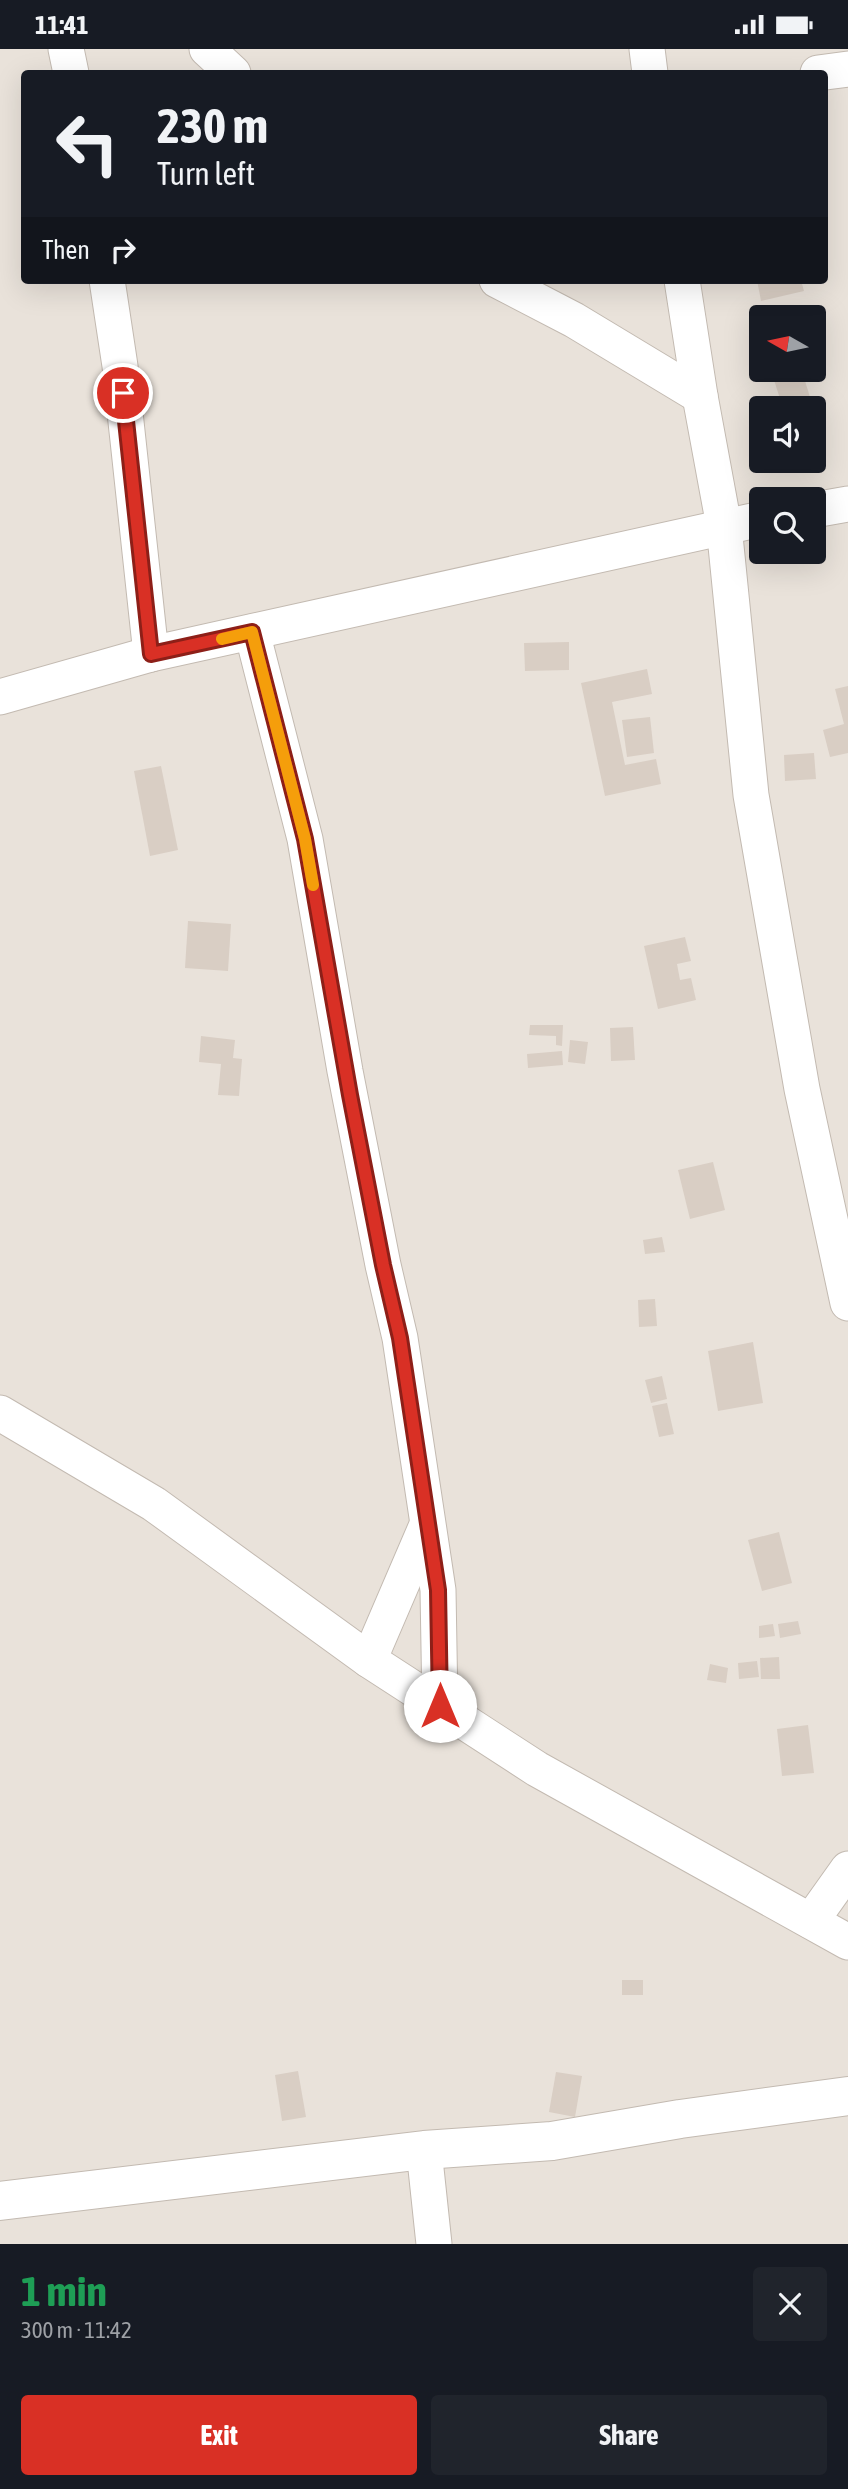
<!DOCTYPE html>
<html lang="en">
<head>
<meta charset="utf-8">
<style>
	:root { --surface:#171b24; --page:#20242c; --text:#f1f3f6; --muted:#9ea1a6; --accent:#d93025 }
	body { margin:0; font-family:"Asap Condensed",sans-serif; background:var(--page); color:var(--text); height:100vh; display:flex; flex-direction:column; font-size:26px; white-space:nowrap }
	* { box-sizing:border-box; margin:0 }
	p { font-size:23px; color:var(--muted) }
	.icon { flex:none; width:38px; height:38px; fill:none; stroke:currentColor; stroke-width:2; stroke-linecap:round; stroke-linejoin:round }
	.map { position:relative; height:2195px; overflow:hidden }
	.details { display:flex; flex-direction:column; background:var(--surface); flex:1 }
	.details>* { flex:none }
	.banner { position:absolute; left:21px; top:21px; width:807px; height:214px; border-radius:7px; box-shadow:0 7px 28px #0002; background:#171b24; color:var(--text); overflow:hidden }
	.needle { width:46px; rotate:279deg }
	.buttons { position:absolute; left:749px; top:256px; display:grid; gap:14px }
	.buttons a { display:grid; place-items:center; width:77px; height:77px; border-radius:7px; background:var(--surface); box-shadow:0 7px 28px #0002; font-size:35px }
	.pin { position:absolute; display:grid; place-items:center; width:60px; height:60px; color:#fff; margin:-30px; border:4px solid #fff; border-radius:50%; box-shadow:0 2px 7px #0007 }
	.me { position:absolute; width:77px; margin:-38px; rotate:0deg; stroke-linejoin:round; filter:drop-shadow(0 0 5px #0008) }
	.turn { display:flex; align-items:center; gap:24px; height:147px; padding:0 21px; font-size:32px }
	.turn .icon { width:91px; height:91px; stroke-width:2.5 }
	.turn b { display:block; font-size:49px; line-height:60px }
	.then { display:flex; align-items:center; height:66px; padding:0 21px; background:#0003; gap:14px; font-size:26px }
	.round { display:grid; place-items:center; flex:none; width:74px; height:74px; border-radius:7px; background:var(--page) }
	.summary { display:flex; align-items:center; justify-content:space-between; height:119px; padding:0 21px }
	h1 { font-size:42px; font-weight:700; line-height:52px; color:#1e9e55 }
	.cta { display:flex; gap:14px; margin-top:auto; padding:14px 21px }
	.cta a { flex:1; height:80px; border-radius:7px; background:var(--accent); color:#fff; font-size:28px; font-weight:700; line-height:80px; text-align:center }
	.cta a+a { background:var(--page); color:var(--text) }
	.status { display:flex; justify-content:space-between; align-items:center; height:49px; padding:0 35px; background:var(--surface); direction:ltr }
	.status svg { height:19px; fill:currentColor }
	.map>svg:first-child { display:block }
	.residential { fill:#e9e2da; fill-rule:evenodd }
	.building { fill:#d9cec4 }
	.lines { fill:none; stroke-linecap:round; stroke-linejoin:round }
	.minor-casing { stroke:#c3bab1; stroke-width:37 }
	.tertiary-casing { stroke:#c3bab1; stroke-width:40 }
	.minor { stroke:#fff; stroke-width:35 }
	.tertiary { stroke:#fff; stroke-width:38 }
	.route-casing { stroke:#8d1f18; stroke-width:18 }
	.route { stroke:#d93025; stroke-width:12 }
	.slow { stroke:#f59e0b; stroke-width:12 }
</style>
</head>
<body>
<div class="status"><b>11:41</b><svg viewBox="0 0 49 12"><path d="M0 12V9h3v3zM5 12V6h3v6zM10 12V3h3v9zM15 12V0h3v12zM26 1h20v11H26zM47 4h2v5h-2z"/></svg></div>
<div class="map">
<svg width="848" height="2195" viewBox="0 0 848 2195">
	<rect width="100%" height="100%" fill="#f5f1eb"/>
	<path class="residential" d="M0,0H848V2195H0ZM24,24H824V231H24ZM761,268H814V320H761ZM761,359H814V411H761ZM761,450H814V502H761Z"/>
	<g class="building">
		<path d="M757,231H801L804,242L761,252Z"/>
		<path d="M802,322L813,358L783,359L774,331Z"/>
		<path d="M569,593V621L525,622L524,594Z"/>
		<path d="M647,620L652,645L612,653L625,716L656,710L661,735L605,747L581,634Z"/>
		<path d="M848,637V704L830,708L823,681L844,675L835,640Z"/>
		<path d="M650,668L654,704L627,708L622,671Z"/>
		<path d="M814,704L816,730L785,732L784,706Z"/>
		<path d="M161,717L178,801L150,807L134,722Z"/>
		<path d="M188,872L231,875L228,922L185,919Z"/>
		<path d="M685,888L691,912L677,915L680,931L691,929L696,951L658,960L644,897Z"/>
		<path d="M530,976H563L562,997L556,996V987L529,986Z"/>
		<path d="M633,978L635,1011L611,1012L610,979Z"/>
		<path d="M201,987L235,991L233,1009L242,1010L239,1047L218,1046L221,1015L199,1013Z"/>
		<path d="M570,991L588,993L585,1015L568,1013Z"/>
		<path d="M562,1002L563,1016L528,1019L527,1005Z"/>
		<path d="M713,1113L725,1161L690,1170L678,1121Z"/>
		<path d="M662,1188L665,1203L645,1205L643,1191Z"/>
		<path d="M655,1250L657,1277L639,1278L638,1251Z"/>
		<path d="M753,1293L763,1354L718,1362L708,1302Z"/>
		<path d="M662,1327L667,1350L651,1354L645,1331Z"/>
		<path d="M667,1354L674,1385L659,1388L652,1357Z"/>
		<path d="M779,1483L792,1534L762,1542L748,1491Z"/>
		<path d="M798,1572L801,1585L780,1589L778,1575Z"/>
		<path d="M773,1575L775,1587L759,1589V1577Z"/>
		<path d="M779,1608L780,1630H761L760,1609Z"/>
		<path d="M757,1612L759,1628L739,1630L738,1614Z"/>
		<path d="M710,1615L728,1619L726,1634L707,1631Z"/>
		<path d="M808,1676L814,1724L782,1727L777,1680Z"/>
		<rect x="622" y="1931" width="21" height="15"/>
		<path d="M298,2022L306,2068L282,2072L275,2026Z"/>
		<path d="M556,2023L582,2027L575,2068L549,2063Z"/>
	</g>
	<g class="lines">
		<g class="minor-casing">
			<g id="minor">
				<path d="M66,0L71,24"/>
				<path d="M207,0L233,24"/>
				<path d="M647,0L650,24"/>
				<path d="M818,24L848,20"/>
				<path d="M107,231L120,317L151,605"/>
				<path d="M497,231L574,271L700,347"/>
				<path d="M682,231L700,347L724,477L751,746L802,1040L848,1254"/>
				<path d="M814,461L848,455"/>
				<path d="M252,583L305,790L345,1022L383,1216L400,1289L438,1541L440,1657"/>
				<path d="M0,648L151,605L761,470"/>
				<path d="M0,1364L154,1455L369,1611L537,1720L848,1893"/>
				<path d="M369,1611L427,1476"/>
				<path d="M811,1872L848,1820"/>
				<path d="M424,2101L434,2195"/>
			</g>
		</g>
		<g class="tertiary-casing">
			<path id="tertiary" d="M0,2152L424,2101L552,2092L680,2070L848,2047"/>
		</g>
		<use href="#minor" class="minor"/>
		<use href="#tertiary" class="tertiary"/>
	</g>
	<g class="lines">
		<g class="route-casing">
			<path id="route" d="M123,344L151,605L252,583L305,790L350,1046L383,1216L400,1289L438,1541L440,1657"/>
		</g>
		<use href="#route" class="route"/>
		<path class="slow" d="M222,590L252,583L305,790L313,836"/>
	</g>
</svg>
<div class="buttons">
<a><svg class="needle" viewBox="-14 -14 28 28"><path d="M0-13l5 13h-10z" fill="#e53935"/><path d="M0 13l5-13h-10z" fill="#9ea1a6"/></svg></a>
<a><svg class="icon" aria-label="sound" viewBox="0 0 24 24"><path d="M4 9h4l5-4v14l-5-4H4zM17 9q2 3 0 6"/></svg></a>
<a><svg class="icon" aria-label="search" viewBox="0 0 24 24"><circle cx="10" cy="10" r="6"/><path d="M15 15l6 6"/></svg></a>
</div>
<div class="pin" style="left:123px;top:344px;background:#d93025"><svg class="icon" aria-label="arrive" viewBox="0 0 24 24"><path d="M6 21V4h12l-3 4 3 4H6"/></svg></div>
<svg class="me" style="left:440px;top:1657px" viewBox="-20 -20 40 40"><circle r="19" fill="#fff"/><path d="M0-13L10 11 0 6-10 11z" fill="#d93025"/></svg>
<div class="banner">
<div class="turn"><svg class="icon" aria-label="left" viewBox="0 0 24 24"><path d="M17 20v-9H6M10 6l-5 5 5 5"/></svg><div><b>230 m</b>Turn left</div></div>
<div class="then">Then<svg class="icon" aria-label="right" viewBox="0 0 24 24"><path d="M7 20v-9h11M14 6l5 5-5 5"/></svg></div>
</div>
</div>
<section class="details">
<div class="summary"><div><h1>1 min</h1><p>300 m · 11:42</p></div><a class="round"><svg class="icon" aria-label="close" viewBox="0 0 24 24"><path d="M6 6l12 12M18 6L6 18"/></svg></a></div>
<div class="cta"><a>Exit</a><a>Share</a></div>
</section>
</body>
</html>
